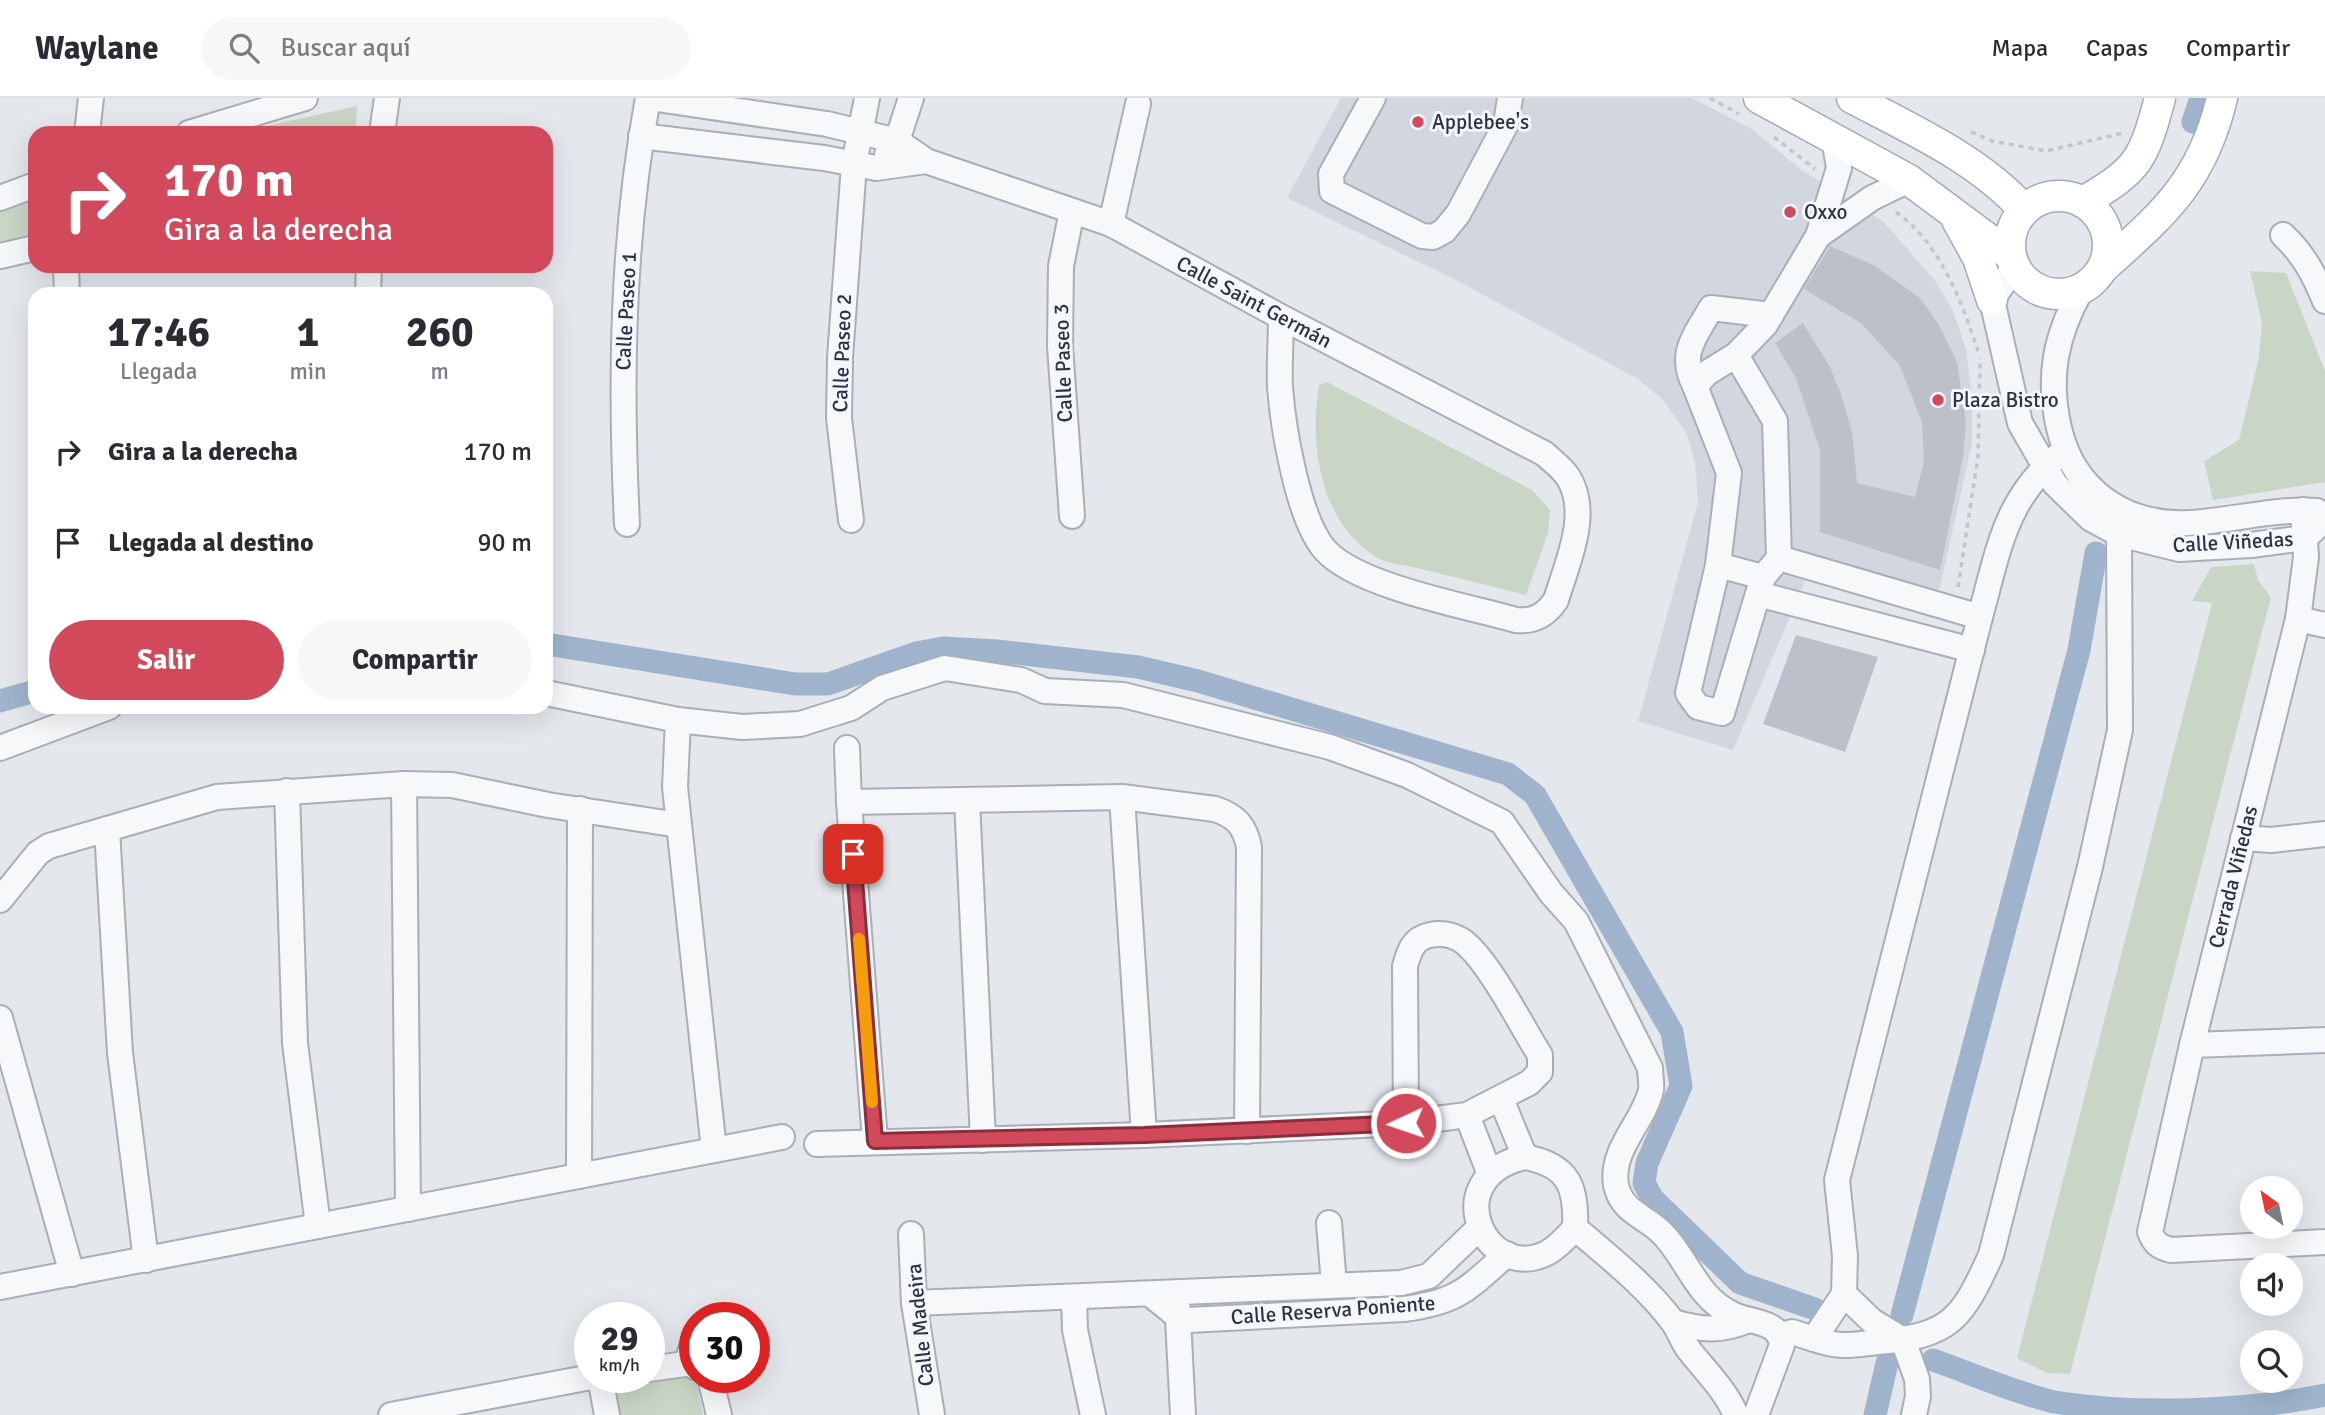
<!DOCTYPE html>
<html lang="es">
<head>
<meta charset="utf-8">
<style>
	:root { --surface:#fff; --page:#f7f7f7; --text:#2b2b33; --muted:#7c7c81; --line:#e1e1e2; --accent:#d1495b }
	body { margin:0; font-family:Signika,sans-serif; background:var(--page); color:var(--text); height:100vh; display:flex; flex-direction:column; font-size:26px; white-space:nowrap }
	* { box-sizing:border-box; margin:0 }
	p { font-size:23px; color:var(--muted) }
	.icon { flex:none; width:38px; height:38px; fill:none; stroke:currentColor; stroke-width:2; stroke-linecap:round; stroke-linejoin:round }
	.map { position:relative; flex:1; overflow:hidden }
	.side { position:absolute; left:28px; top:189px; width:525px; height:427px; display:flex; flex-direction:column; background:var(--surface); border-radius:21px; box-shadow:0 7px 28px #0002 }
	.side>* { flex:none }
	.banner { position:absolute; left:28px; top:28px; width:525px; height:147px; border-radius:21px; box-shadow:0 7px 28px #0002; background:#d1495b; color:#fff; overflow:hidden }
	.needle { width:46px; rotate:327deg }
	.fabs { position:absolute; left:2240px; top:1078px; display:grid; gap:14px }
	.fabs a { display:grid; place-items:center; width:63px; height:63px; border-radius:50%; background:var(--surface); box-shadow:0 7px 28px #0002; font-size:35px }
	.speed { position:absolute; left:574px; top:1204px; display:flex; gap:14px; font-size:35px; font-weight:700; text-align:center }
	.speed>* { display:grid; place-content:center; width:91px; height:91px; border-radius:50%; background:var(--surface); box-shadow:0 7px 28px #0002; line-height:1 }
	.speed small { font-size:18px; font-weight:400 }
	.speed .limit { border:10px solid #d22; background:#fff; color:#111 }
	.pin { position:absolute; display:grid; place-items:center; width:60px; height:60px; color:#fff; margin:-30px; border-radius:14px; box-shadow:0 4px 10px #0006 }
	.me { position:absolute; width:77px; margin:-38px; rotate:267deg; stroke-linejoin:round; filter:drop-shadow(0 0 5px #0008) }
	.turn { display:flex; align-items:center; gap:24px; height:147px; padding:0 21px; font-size:32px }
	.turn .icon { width:91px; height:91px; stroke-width:2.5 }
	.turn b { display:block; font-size:49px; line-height:60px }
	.eta { display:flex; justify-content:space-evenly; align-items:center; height:119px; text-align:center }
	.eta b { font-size:42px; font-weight:700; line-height:49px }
	.button { display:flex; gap:14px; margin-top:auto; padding:14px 21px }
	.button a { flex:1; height:80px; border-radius:42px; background:var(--accent); color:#fff; font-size:28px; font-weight:700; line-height:80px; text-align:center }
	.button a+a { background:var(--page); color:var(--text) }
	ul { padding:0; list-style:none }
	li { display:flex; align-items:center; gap:21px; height:91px; padding:0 21px }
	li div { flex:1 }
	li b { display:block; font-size:26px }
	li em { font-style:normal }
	header { display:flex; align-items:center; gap:42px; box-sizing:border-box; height:98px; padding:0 35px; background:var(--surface); border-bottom:2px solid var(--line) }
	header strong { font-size:33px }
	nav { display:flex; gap:38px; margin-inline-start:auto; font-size:24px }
	.search { width:490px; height:63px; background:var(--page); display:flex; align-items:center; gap:18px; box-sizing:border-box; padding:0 24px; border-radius:38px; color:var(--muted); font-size:26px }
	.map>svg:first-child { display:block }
	.built { fill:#d2d6de }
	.green { fill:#c9d6c5 }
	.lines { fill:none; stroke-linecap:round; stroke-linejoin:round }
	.canal { stroke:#9fb4cc; stroke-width:23 }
	.building { fill:#bbc0ca }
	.minor-casing { stroke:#a9aeb7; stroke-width:28 }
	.major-casing { stroke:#a3abb8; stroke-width:33 }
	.path { stroke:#c2c5cb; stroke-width:3.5; stroke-dasharray:5 5; stroke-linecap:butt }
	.minor { stroke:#f7f8fa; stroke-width:24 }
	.major { stroke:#fff; stroke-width:30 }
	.route-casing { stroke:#882f3b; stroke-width:18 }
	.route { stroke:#d1495b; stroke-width:12 }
	.slow { stroke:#f59e0b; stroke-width:12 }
	.poi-dot { fill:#d1495b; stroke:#f4f6f9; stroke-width:2.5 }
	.labels { text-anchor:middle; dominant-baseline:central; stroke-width:6; stroke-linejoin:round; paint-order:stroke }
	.poi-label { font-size:21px; fill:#2b3445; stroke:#f4f6f9; text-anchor:start }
	.street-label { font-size:21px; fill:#2b3445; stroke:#f4f6f9 }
</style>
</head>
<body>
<header>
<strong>Waylane</strong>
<div class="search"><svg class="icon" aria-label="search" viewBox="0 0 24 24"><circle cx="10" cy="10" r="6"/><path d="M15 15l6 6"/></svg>Buscar aquí</div>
<nav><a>Mapa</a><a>Capas</a><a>Compartir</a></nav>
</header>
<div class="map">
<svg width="2325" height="1317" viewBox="0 0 2325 1317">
	<rect width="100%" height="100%" fill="#e4e7ec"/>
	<path class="built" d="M1341,0H1692L1750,30L1803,73L1884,124L1936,184L1954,215L1966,252L1972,299V345L1933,520L1806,481L1733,652L1638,623L1698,404L1695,364L1686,334L1662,301L1638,281L1456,182L1287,100Z"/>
	<g class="green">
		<path d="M357,8L355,35H235Z"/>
		<path d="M35,99V136L0,146V111Z"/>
		<path d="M2250,173L2286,175L2325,273V384L2213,402L2204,363L2239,342L2259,259L2262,225Z"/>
		<path d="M1327,284L1532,392L1550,412L1548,435L1526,497C1490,488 1454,479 1417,470C1405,467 1387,466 1376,459C1320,424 1309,347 1319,287Z"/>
		<path d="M2254,466L2258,482L2271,499L2070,1276L2047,1275L2017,1260L2212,505L2192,503L2211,469Z"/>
		<path d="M695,1277L703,1317H618L613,1292Z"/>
	</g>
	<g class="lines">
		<g class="canal">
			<path d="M2193,24L2201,0"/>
			<path d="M546,546L795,586H828L916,555L943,550L997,553L1138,569L1198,583L1508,676L1535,697L1672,934L1681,988L1647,1065L1644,1085L1652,1100L1740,1185L1815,1211"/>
			<path d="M0,603L35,593"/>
			<path d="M1902,1217L2079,552L2096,455"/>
			<path d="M1933,1262C1973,1276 2013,1294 2054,1304C2138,1317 2242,1314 2325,1297"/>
			<path d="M1875,1317L1887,1265"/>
		</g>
	</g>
	<g class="building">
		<path d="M1830,148L1875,168L1920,200L1939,227L1957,264L1966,324L1963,359L1940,472L1820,434V352L1796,280L1775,245L1803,225L1830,269L1841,296L1852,334L1857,385L1915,399L1924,363L1922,324L1900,268L1862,226L1804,191Z"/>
		<path d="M1796,537L1878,559L1845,654L1763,626Z"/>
	</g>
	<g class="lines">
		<g class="minor-casing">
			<g id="minor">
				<path d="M650,0L827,26L885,40L897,43L926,63L1111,126L1281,219L1545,356C1552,363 1562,370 1568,379C1591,415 1567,465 1556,502C1546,517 1534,524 1516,522C1467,508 1360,489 1326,453C1298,423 1283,329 1280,289C1279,266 1281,242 1281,219"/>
				<path d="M1373,0L1331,76L1332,93L1422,138L1433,139L1444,133L1458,116L1506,26L1510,0"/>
				<path d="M87,35L91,0"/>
				<path d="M189,35L305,0"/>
				<path d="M382,35L387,0"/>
				<path d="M641,38L824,60L876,70L926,63"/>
				<path d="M887,56L897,43L911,0"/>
				<path d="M0,100L35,87"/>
				<path d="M1111,126L1138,6"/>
				<path d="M2283,137C2304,157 2314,176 2325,203"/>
				<path d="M1818,138L1872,100L1909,82"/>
				<path d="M0,158L35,150"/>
				<path d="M66,168L67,196"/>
				<path d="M2014,169L1992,202L2020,325L2055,386L2091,421L2119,436L2179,451L2251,447L2305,440L2325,421"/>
				<path d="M2081,192C2056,237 2047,278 2059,330C2073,392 2124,428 2189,425C2231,423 2274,410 2317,413"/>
				<path d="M368,196L369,168"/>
				<path d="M1736,257L1707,275L1695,288L1729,375L1718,467L1688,595L1698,609L1722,615L1763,479"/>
				<path d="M1695,288C1678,255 1695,239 1711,210L1771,217"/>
				<path d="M2303,412L2306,459L2298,521L2192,947L2150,1134C2154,1145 2159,1149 2171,1152L2325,1144"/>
				<path d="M1072,418L1060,248L1061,168L1072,113"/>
				<path d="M851,422L839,320L840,260L854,66L867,0"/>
				<path d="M627,426C620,283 622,141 648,0"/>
				<path d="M1779,460L1980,519"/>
				<path d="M1718,467L1763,479L1779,460L1775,323L1736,257L1765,227L1818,138L1839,70L1834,40"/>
				<path d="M1758,496L1972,552"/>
				<path d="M2298,521L2325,527"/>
				<path d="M546,595L678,622L742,629L800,626L851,610L882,590L945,570L1021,582L1045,593L1123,597L1330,649L1407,677L1502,724L1551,795L1576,823L1650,970C1650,977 1652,985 1651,992C1644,1024 1610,1051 1616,1087C1622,1115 1646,1118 1663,1136C1688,1162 1697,1200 1732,1216C1751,1226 1779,1221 1782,1247L1756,1317"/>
				<path d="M678,622L675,689L714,1052"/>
				<path d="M0,650L109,609"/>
				<path d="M847,650L849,704L875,1043"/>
				<path d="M404,686L408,1111"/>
				<path d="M287,693L295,945L318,1128"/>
				<path d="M1122,699L1144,1037"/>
				<path d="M967,702L983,1042"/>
				<path d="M849,704L1122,699L1215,711C1236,718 1245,728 1249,749L1247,1033"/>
				<path d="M107,731L120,955L146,1162"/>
				<path d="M2243,740L2271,742L2325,736"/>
				<path d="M0,802L38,755L49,748L217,699L404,686L452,687L548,707L679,727"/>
				<path d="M0,920L72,1176"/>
				<path d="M2192,947L2325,942"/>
				<path d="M1501,1001L1525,1059"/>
				<path d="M1467,1017L1489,1074"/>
				<path d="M817,1046L1144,1037L1406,1025L1467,1017L1529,985L1540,974V957C1522,929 1487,859 1461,842C1451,836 1440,835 1430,837C1413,840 1409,854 1405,868L1406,1025"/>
				<path d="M1525,1059C1568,1067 1577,1088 1575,1130C1567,1139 1558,1149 1547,1155C1485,1186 1436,1079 1525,1059Z"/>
				<path d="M579,1078L580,711"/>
				<path d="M1329,1125L1334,1187"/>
				<path d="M1575,1130C1608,1158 1647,1189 1673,1224C1679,1232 1682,1243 1689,1252C1706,1274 1725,1291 1736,1317"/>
				<path d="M911,1136L914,1205L932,1317"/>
				<path d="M0,1189L782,1039"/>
				<path d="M1150,1196L1176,1217L1188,1222L1404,1211C1459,1204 1467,1191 1507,1156"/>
				<path d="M1844,1196L1872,1223L1903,1242L1917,1281L1918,1298L1914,1317"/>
				<path d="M1074,1199L1075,1232L1093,1317"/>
				<path d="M1177,1202L1183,1317"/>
				<path d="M914,1205L1401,1185L1429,1178L1479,1130"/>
				<path d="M1673,1224C1701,1232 1721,1234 1749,1222"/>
				<path d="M1781,1237L1792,1234L1814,1241L1844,1196L1845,1158L1837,1082L1980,519C1999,451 2005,398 2064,353"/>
				<path d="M695,1239L689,1258L695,1269"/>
				<path d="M1814,1241C1840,1250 1851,1247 1877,1244C1951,1238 1962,1221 1991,1157L2090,769L2120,632L2119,436"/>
				<path d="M649,1271L692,1265"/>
				<path d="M600,1279L607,1317"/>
				<path d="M710,1279L719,1317"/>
				<path d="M391,1317L591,1279"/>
			</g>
		</g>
		<g class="major-casing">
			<g id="major">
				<path d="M1759,0L1909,82L2010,157"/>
				<path d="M1852,0C1911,31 1980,62 2024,112"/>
				<circle cx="2059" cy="147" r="49"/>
				<path d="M2083,104C2139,71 2143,63 2160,0"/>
				<path d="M1957,122L1978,160L1992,202"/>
				<path d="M2103,170C2164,115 2202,84 2222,0"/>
			</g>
		</g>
		<g class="path">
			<path d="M1710,0L1739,16"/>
			<path d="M1971,34L1992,43L2046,53L2123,35"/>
			<path d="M1774,39L1815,71"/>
			<path d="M1896,114C1940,145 1962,204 1978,253"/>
			<path d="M1958,489L1978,359L1980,260"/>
		</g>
		<use href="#minor" class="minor"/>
		<use href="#major" class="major"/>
	</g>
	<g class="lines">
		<g class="route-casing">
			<path id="route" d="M853,756L875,1043L1144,1037L1406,1025"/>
		</g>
		<use href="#route" class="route"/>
		<path class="slow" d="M859,841L872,1004"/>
	</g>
	<g class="poi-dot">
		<circle cx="1418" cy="24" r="7"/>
		<circle cx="1790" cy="114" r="7"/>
		<circle cx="1938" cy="302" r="7"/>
	</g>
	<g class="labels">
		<g class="poi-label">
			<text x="1432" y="24">Applebee's</text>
			<text x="1804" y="114">Oxxo</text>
			<text x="1952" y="302">Plaza Bistro</text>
		</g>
		<g class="street-label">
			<text transform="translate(1254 204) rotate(28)">Calle Saint Germán</text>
			<text transform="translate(626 213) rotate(-87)">Calle Paseo 1</text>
			<text transform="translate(842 255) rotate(-88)">Calle Paseo 2</text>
			<text transform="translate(1063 265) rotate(-92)">Calle Paseo 3</text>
			<text transform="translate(2233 444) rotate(-3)">Calle Viñedas</text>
			<text transform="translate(2233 779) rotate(-76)">Cerrada Viñedas</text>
			<text transform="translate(1333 1212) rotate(-4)">Calle Reserva Poniente</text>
			<text transform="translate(920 1227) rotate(-96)">Calle Madeira</text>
		</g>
	</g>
</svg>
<div class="fabs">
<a><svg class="needle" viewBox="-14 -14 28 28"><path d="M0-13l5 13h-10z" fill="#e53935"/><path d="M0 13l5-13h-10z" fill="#7c7c81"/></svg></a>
<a><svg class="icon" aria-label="sound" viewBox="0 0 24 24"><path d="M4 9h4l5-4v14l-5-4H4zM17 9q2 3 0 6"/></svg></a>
<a><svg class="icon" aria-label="search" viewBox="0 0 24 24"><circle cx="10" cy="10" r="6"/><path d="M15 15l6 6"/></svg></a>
</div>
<div class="speed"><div>29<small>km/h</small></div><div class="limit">30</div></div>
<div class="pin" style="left:853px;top:756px;background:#d93025"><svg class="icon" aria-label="arrive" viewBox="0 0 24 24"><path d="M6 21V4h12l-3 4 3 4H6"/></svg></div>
<svg class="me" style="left:1406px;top:1025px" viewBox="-20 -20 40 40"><circle r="17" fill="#d1495b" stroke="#fff" stroke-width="3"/><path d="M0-11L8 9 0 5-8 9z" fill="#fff"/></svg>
<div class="banner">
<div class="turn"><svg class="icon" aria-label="right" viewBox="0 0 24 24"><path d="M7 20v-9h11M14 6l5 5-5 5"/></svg><div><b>170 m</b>Gira a la derecha</div></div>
</div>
<section class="side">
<div class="eta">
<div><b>17:46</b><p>Llegada</p></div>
<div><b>1</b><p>min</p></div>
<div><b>260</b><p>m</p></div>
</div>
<ul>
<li><svg class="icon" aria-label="right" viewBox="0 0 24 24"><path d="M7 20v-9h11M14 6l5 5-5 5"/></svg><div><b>Gira a la derecha</b></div><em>170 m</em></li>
<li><svg class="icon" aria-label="arrive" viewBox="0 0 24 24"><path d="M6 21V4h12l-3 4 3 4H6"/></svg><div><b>Llegada al destino</b></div><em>90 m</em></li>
</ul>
<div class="button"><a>Salir</a><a>Compartir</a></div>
</section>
</div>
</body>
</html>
